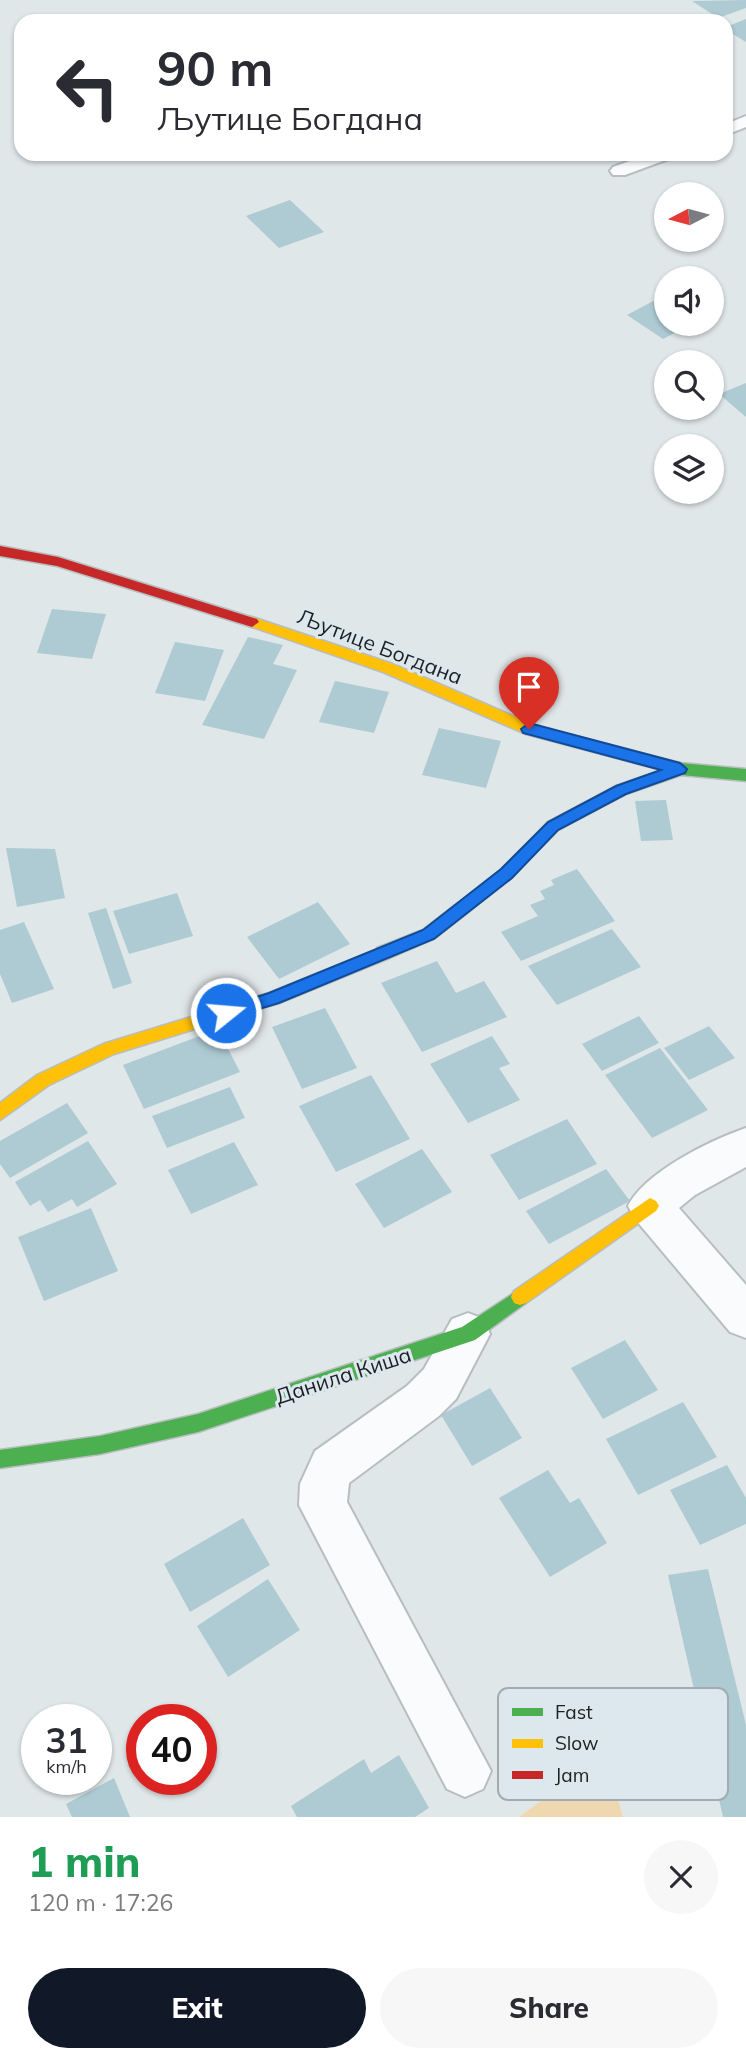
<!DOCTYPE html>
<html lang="en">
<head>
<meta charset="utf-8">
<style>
	:root { --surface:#fff; --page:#f7f7f7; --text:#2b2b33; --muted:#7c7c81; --accent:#111827 }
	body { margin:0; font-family:Mulish,sans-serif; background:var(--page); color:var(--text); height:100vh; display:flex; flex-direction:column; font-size:26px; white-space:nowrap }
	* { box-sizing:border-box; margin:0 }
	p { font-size:23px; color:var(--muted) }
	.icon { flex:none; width:38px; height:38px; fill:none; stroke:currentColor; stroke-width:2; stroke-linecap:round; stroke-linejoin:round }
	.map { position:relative; height:1817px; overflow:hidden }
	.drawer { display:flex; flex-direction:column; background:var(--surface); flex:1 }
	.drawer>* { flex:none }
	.banner { position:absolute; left:14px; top:14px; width:719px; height:147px; border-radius:21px; box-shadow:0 2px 5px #0004; background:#fff; color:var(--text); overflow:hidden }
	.needle { width:46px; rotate:264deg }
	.fabs { position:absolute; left:654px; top:182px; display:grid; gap:14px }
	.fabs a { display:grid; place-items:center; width:70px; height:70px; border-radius:50%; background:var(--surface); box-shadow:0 2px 5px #0004; font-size:35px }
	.speed { position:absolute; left:21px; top:1704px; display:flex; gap:14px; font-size:35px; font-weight:700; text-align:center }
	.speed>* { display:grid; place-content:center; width:91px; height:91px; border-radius:50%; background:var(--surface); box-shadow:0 2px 5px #0004; line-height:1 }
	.speed small { font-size:18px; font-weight:400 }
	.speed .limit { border:10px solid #d22; background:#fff; color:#111 }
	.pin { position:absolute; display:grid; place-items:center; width:60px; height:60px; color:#fff; margin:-72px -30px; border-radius:50% 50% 50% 0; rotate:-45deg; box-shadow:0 0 7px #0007 }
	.pin .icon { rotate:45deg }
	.me { position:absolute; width:77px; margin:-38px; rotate:73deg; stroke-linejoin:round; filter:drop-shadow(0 0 5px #0008) }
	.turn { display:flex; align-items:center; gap:24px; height:147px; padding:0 28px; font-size:32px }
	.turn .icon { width:91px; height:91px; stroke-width:2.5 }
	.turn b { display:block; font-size:49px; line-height:60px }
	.round { display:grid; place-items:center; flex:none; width:74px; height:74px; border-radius:37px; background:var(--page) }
	.headline { display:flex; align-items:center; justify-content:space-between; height:119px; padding:0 28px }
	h1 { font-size:42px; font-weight:800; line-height:52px; color:#1e9e55 }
	.primary-button { display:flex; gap:14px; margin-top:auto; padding:14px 28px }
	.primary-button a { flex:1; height:80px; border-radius:42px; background:var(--accent); color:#fff; font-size:28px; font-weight:800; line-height:80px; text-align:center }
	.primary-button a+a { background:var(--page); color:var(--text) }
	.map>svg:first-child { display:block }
	.green { fill:#efd8b0 }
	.building { fill:#aecad3 }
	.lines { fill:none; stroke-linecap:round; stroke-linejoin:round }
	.lane-casing { stroke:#b8bec0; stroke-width:4 }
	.street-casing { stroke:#b8bec0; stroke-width:4 }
	.fast-casing { stroke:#b8bec0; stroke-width:3 }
	.slow-casing { stroke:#b8bec0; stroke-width:3 }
	.jam-casing { stroke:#b8bec0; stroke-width:3 }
	.lane { fill:#fafbfc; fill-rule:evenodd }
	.street { fill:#fafbfc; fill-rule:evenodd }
	.fast { fill:#4caf50; fill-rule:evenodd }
	.slow { fill:#ffc107; fill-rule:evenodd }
	.jam { fill:#c62828; fill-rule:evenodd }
	.route { fill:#1a73e8; stroke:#114b97; stroke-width:2 }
	.labels { text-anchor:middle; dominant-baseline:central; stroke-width:6; stroke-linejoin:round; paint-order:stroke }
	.street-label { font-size:21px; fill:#1c2022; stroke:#dce8ed }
	.key { fill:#dce8ed; stroke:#a2acb0; stroke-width:2 }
	.key-label { font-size:19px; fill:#1c2022 }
</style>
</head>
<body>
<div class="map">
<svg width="746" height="1817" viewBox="0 0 746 1817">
	<rect width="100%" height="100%" fill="#e0e7e9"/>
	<path class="green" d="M605,1754L623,1817H519Z"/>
	<g class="building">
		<path d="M746,0V8L718,18L692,1Z"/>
		<path d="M746,19V42L726,30V27Z"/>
		<path d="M290,200L324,232L279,248L246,216Z"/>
		<path d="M657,299L667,305V324H692L663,339L627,315Z"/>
		<path d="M746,383V417L719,394Z"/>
		<path d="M52,609L106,614L92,659L37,653Z"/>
		<path d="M248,637L283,645L273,664L297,670L264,739L202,725Z"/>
		<path d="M175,642L224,650L205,701L155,693Z"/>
		<path d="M335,681L389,692L374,733L319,722Z"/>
		<path d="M439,728L501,741L486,788L422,775Z"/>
		<path d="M666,800L673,840L641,841L635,801Z"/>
		<path d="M6,848L55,849L65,898L17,907Z"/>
		<path d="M577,869L615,921L521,961L501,932L538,916L530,905L545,899L540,891L554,885L551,880Z"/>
		<path d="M177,893L193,936L129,954L113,911Z"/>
		<path d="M318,902L350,944L279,979L247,937Z"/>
		<path d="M106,908L132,983L113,989L88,913Z"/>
		<path d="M24,922L54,989L12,1003L0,974V930Z"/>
		<path d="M612,929L641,967L557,1005L528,966Z"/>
		<path d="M437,961L456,993L484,981L507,1017L422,1052L381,983Z"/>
		<path d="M325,1008L357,1068L302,1089L272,1027Z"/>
		<path d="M639,1016L659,1043L602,1071L582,1044Z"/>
		<path d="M709,1026L735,1058L689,1080L664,1048Z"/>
		<path d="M218,1029L240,1072L144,1109L123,1065Z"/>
		<path d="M492,1036L510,1064L499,1068L520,1100L468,1123L430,1064Z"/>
		<path d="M660,1048L708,1110L652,1138L605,1075Z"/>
		<path d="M371,1075L410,1139L336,1172L299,1106Z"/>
		<path d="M230,1087L245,1118L167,1148L152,1116Z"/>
		<path d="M67,1103L88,1133L10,1178L0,1164V1141Z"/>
		<path d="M567,1119L597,1164L519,1200L490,1155Z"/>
		<path d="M88,1141L117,1184L77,1207L72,1199L48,1212L40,1200L30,1206L15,1182Z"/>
		<path d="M234,1142L258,1185L191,1214L168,1170Z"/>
		<path d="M422,1149L452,1192L384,1228L355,1184Z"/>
		<path d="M606,1169L630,1201L549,1244L526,1211Z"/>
		<path d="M91,1208L118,1271L44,1301L18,1237Z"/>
		<path d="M625,1340L658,1390L603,1419L571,1368Z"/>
		<path d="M490,1388L522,1438L472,1466L441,1415Z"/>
		<path d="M683,1402L717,1457L638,1495L606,1439Z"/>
		<path d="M727,1465L746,1498V1524L700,1545L670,1490Z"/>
		<path d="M548,1470L570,1503L579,1498L607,1543L550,1577L499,1498Z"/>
		<path d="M243,1518L270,1565L190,1612L164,1564Z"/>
		<path d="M708,1569L746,1725V1817H723L668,1575Z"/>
		<path d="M268,1579L300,1630L228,1677L197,1626Z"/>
		<path d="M399,1755L429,1808L415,1817H297L291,1806L364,1759L371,1773Z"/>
		<path d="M114,1778L130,1817H72L66,1804Z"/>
	</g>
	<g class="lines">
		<g class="lane-casing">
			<g id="lane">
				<path d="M746,116V127L726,135V124Z"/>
				<path d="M649,154H674L671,158L625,175H613L610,171L613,167Z"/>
			</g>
		</g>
		<g class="street-casing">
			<g id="street">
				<path d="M746,1128V1167L695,1195L679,1208L746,1285V1338L730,1332L635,1219L628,1206C645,1172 711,1140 746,1128Z"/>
				<path d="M468,1313L484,1319L490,1334L456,1399L439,1416L349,1483L347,1502L491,1771L483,1789L465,1797L447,1789L299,1505L300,1484L315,1451L407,1386L424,1369L452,1319Z"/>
			</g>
		</g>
		<g class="fast-casing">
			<g id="fast">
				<path d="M531,725L680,763L746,769V781L681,775L626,794L558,830L511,878L435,938L389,958H377L375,953L377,948L423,930L501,870L548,822L616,786L662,770L526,734L524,730Z"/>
				<path d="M520,1289L526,1291L529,1297L526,1303L475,1340L198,1432L100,1454L0,1468V1450L100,1436L198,1414L462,1327Z"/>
			</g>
		</g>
		<g class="slow-casing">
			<g id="slow">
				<path d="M252,617L393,664L536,726L538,730L536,734H526L383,672L247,625L245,622Z"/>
				<path d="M383,947L389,948L391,953L389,958L279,1003L114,1054L49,1085L0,1120V1103L37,1075L103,1044L269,993Z"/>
				<path d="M650,1198L656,1201L659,1206L656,1211L526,1303L520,1305L514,1303L511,1297L514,1291Z"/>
			</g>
		</g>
		<g class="jam-casing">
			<path id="jam" d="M0,546L58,557L257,619L259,622L252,627L57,566L0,556Z"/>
		</g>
		<use href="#lane" class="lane"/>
		<use href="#street" class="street"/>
		<use href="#fast" class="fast"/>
		<use href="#slow" class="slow"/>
		<use href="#jam" class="jam"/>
	</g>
	<path class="route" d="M529,723L680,763L687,769L685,773L626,794L558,830L512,878L434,939L279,1003L226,1019L221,1017L218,1013L221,1008L269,993L423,930L501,869L548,822L616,786L661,770L523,733L521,729Z"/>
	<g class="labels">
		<g class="street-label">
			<text transform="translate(380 646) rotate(21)">Љутице Богдана</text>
			<text transform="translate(343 1375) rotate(-18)">Данила Киша</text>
		</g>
	</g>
	<rect x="498" y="1688" width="230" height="112" rx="10" class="key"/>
	<rect x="512" y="1708" width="31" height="8" fill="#4caf50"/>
	<rect x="512" y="1739" width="31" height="9" fill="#ffc107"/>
	<rect x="512" y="1771" width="31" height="8" fill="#c62828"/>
	<g class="key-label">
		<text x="555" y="1719">Fast</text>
		<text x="555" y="1750">Slow</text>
		<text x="555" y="1782">Jam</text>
	</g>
</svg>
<div class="fabs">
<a><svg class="needle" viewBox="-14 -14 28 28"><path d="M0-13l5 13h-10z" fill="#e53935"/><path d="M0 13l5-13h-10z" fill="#7c7c81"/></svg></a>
<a><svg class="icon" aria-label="sound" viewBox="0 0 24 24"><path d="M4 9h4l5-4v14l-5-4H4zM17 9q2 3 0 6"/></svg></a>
<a><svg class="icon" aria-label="search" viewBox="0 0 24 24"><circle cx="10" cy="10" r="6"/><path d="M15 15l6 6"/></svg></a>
<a><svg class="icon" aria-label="layers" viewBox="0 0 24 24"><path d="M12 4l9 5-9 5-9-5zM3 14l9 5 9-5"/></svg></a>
</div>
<div class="speed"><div>31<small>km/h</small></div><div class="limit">40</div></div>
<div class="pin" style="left:529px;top:729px;background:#d93025"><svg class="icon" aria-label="arrive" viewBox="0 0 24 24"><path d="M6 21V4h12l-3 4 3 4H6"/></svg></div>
<svg class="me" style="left:226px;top:1013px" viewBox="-20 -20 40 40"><circle r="17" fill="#1a73e8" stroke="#fff" stroke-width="3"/><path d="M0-11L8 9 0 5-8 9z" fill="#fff"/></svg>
<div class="banner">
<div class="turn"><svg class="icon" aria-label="left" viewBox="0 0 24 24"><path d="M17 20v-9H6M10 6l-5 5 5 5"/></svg><div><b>90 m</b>Љутице Богдана</div></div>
</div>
</div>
<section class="drawer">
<div class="headline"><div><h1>1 min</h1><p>120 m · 17:26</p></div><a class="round"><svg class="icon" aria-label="close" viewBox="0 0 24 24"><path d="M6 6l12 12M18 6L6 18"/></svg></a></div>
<div class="primary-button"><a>Exit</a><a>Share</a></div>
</section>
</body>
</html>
